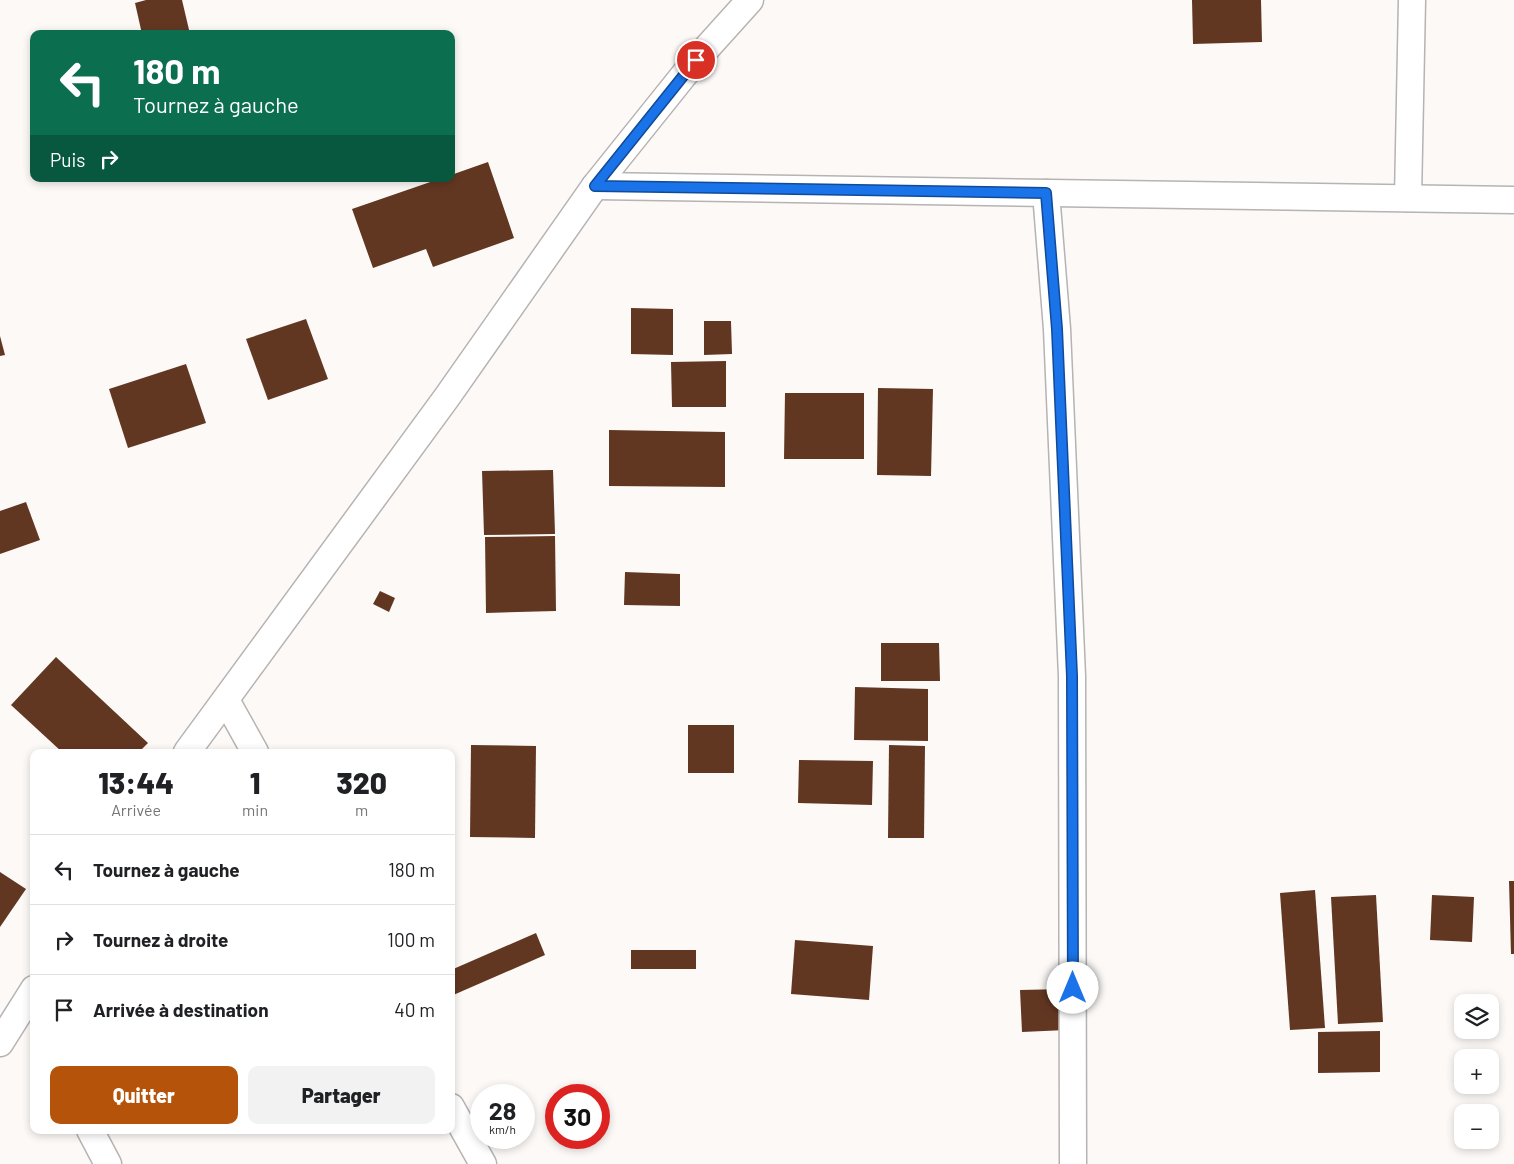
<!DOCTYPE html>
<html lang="fr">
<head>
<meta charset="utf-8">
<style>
	:root { --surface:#fff; --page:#f2f2f2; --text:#202124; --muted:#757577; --line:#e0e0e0; --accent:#b45309 }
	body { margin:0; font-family:Barlow,sans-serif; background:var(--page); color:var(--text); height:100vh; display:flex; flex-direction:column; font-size:19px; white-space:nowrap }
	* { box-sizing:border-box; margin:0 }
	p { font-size:16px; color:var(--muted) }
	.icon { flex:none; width:28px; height:28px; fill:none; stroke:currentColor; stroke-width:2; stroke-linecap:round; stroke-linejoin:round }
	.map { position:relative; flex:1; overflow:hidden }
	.sheet { position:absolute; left:30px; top:749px; width:425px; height:385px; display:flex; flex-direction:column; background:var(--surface); border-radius:10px; box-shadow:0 2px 8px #0003 }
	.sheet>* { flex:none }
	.top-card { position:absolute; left:30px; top:30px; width:425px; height:152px; border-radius:10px; box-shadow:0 2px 8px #0003; background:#0b6e4f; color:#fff; overflow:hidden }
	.tools { position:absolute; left:1454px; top:994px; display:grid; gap:10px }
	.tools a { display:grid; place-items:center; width:45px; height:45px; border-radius:10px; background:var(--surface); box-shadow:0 2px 8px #0003; font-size:25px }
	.speed { position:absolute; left:470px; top:1084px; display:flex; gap:10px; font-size:25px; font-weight:700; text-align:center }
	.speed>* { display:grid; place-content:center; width:65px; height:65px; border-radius:50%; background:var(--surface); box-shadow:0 2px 8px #0003; line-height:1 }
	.speed small { font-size:12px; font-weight:400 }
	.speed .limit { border:8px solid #d22; background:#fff; color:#111 }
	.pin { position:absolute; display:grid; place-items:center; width:42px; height:42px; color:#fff; margin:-21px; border:2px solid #fff; border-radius:50%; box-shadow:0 1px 5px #0007 }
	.me { position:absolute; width:55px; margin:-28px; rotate:0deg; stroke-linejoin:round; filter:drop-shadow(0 0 4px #0008) }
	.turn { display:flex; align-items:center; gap:18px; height:105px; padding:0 20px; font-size:22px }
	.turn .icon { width:65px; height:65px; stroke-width:2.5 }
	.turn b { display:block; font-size:35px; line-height:42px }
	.then { display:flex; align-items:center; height:48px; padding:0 20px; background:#0003; gap:10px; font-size:19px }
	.eta { display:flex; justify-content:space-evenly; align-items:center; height:85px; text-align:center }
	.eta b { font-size:30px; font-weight:800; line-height:35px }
	.primary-button { display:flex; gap:10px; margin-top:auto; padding:10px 20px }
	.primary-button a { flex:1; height:58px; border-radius:10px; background:var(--accent); color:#fff; font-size:20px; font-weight:800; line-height:58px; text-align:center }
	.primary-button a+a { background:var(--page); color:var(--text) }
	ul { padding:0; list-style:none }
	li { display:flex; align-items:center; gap:15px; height:70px; padding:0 20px; border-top:1px solid var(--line) }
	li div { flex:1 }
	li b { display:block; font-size:19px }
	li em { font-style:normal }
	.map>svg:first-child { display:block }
	.building { fill:#623722 }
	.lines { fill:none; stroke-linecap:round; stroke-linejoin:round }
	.minor-casing { stroke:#b6b3b2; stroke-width:29 }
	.minor { stroke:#fff; stroke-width:26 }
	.route-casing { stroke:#114b97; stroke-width:12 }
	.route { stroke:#1a73e8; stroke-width:9 }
</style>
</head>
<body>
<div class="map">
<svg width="1514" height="1164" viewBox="0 0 1514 1164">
	<rect width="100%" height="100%" fill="#fcf9f7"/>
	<g class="building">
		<path d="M146,0H182L190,34H142L135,3Z"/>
		<path d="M1192,0H1261L1262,42L1193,44Z"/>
		<path d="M488,162L514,238L433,267L426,249L373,268L352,209L439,179H451V175Z"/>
		<path d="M631,308L673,309V355L631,354Z"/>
		<path d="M306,319L328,379L268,400L246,339Z"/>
		<path d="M704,321H731L732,354L704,355Z"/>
		<path d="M0,336L5,355L0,356Z"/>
		<path d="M726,361V407H672L671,362Z"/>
		<path d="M186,364L206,423L128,448L109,389Z"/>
		<path d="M878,388L933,389L931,476L877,475Z"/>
		<path d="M785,393H864V459H784Z"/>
		<path d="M609,430L725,432V487L609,486Z"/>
		<path d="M553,470L555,534L484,535L482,471Z"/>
		<path d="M26,502L40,540L0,554V511Z"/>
		<path d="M555,536L556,611L486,613L485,537Z"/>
		<path d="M625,572L680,574V606L624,605Z"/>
		<path d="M380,591L395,598L389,612L373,604Z"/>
		<path d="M881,643H939L940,681H881Z"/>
		<path d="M56,657L148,743L139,752H62L11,705Z"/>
		<path d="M855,687L928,689V741L854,740Z"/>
		<rect x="688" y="725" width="46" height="48"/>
		<path d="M471,745L536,746L535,838L470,837Z"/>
		<path d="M889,745L925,746L924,838H888Z"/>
		<path d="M799,760L873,761L872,805L798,803Z"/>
		<path d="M0,872L26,889L0,927Z"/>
		<path d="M1509,881H1514V954H1511Z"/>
		<path d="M1315,890L1325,1028L1290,1030L1280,893Z"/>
		<path d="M1376,895L1383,1022L1338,1024L1331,897Z"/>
		<path d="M1432,895L1474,897L1472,942L1430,940Z"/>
		<path d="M536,933L545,955L451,996V970Z"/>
		<path d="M795,940L873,946L869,1000L791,994Z"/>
		<rect x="631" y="950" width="65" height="19"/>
		<path d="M1064,989L1066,1030L1022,1032L1020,990Z"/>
		<path d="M1380,1031V1072L1318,1073V1032Z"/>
	</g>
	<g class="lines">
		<g class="minor-casing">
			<g id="minor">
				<path d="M595,186L1514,200"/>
				<path d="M1046,193L1057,329L1072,676L1073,1164"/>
				<path d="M1408,198L1412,0"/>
				<path d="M226,700L255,752"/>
				<path d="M187,752L447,397L595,186L696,60L750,0"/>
				<path d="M0,1043L34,989"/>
				<path d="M451,1107L483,1164"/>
				<path d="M90,1130L108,1164"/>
			</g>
		</g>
		<use href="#minor" class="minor"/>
	</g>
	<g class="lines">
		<g class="route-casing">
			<path id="route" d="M696,60L595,186L1046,193L1057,329L1072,676L1073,988"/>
		</g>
		<use href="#route" class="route"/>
	</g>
</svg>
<div class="tools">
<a><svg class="icon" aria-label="layers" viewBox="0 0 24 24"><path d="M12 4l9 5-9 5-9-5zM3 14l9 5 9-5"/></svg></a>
<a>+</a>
<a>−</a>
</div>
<div class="speed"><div>28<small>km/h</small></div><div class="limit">30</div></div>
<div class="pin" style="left:696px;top:60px;background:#d93025"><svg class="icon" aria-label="arrive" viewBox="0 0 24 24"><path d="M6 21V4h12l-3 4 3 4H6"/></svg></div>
<svg class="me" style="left:1073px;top:988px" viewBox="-20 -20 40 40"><circle r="19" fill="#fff"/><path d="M0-13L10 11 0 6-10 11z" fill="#1a73e8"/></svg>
<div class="top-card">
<div class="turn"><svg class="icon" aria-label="left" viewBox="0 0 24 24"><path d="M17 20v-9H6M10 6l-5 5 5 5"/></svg><div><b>180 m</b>Tournez à gauche</div></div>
<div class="then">Puis<svg class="icon" aria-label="right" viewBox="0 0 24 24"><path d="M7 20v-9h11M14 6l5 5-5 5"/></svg></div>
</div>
<section class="sheet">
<div class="eta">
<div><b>13:44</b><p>Arrivée</p></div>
<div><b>1</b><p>min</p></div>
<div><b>320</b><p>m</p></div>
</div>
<ul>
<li><svg class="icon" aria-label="left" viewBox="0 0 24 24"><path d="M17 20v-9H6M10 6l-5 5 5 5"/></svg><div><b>Tournez à gauche</b></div><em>180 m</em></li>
<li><svg class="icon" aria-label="right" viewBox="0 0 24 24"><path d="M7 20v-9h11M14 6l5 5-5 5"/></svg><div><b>Tournez à droite</b></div><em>100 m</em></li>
<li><svg class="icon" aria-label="arrive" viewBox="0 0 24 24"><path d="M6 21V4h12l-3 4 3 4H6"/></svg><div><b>Arrivée à destination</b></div><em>40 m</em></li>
</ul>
<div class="primary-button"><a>Quitter</a><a>Partager</a></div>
</section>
</div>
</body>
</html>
